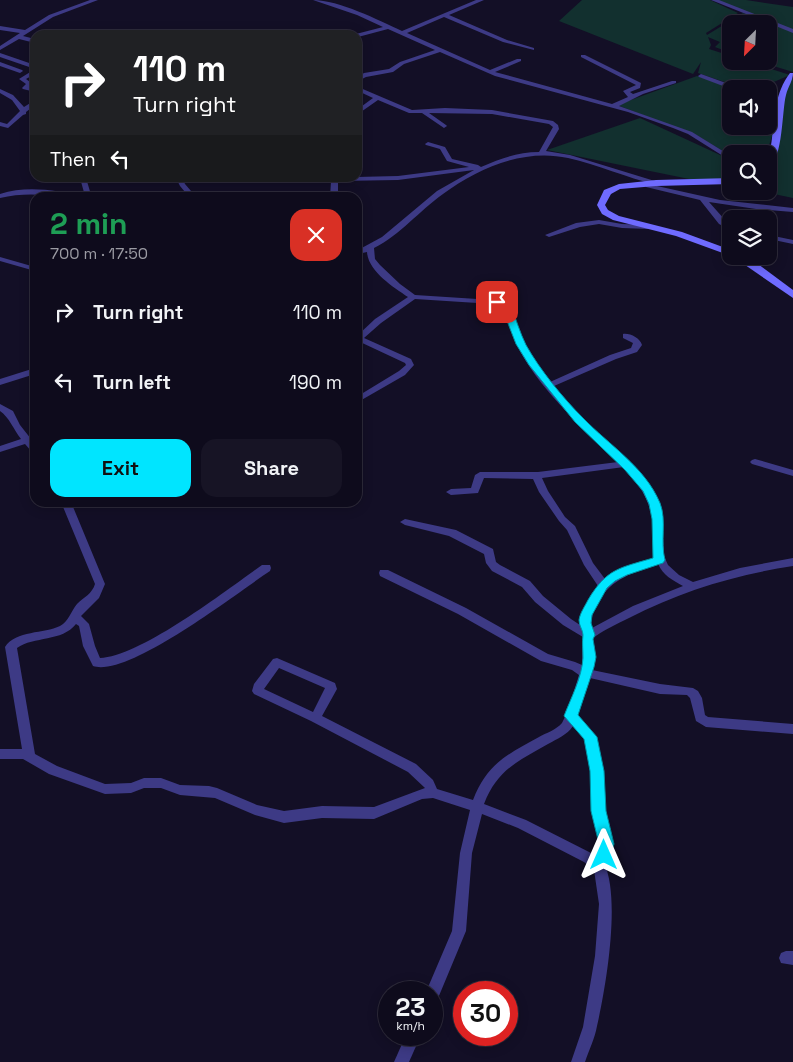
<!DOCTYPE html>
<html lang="en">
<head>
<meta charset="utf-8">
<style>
	:root { --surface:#0e0b1c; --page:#171425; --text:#f1f3f6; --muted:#9b9ba3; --line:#2e2b3b; --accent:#00e5ff }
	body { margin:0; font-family:"Space Grotesk",sans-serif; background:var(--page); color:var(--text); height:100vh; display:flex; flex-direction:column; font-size:19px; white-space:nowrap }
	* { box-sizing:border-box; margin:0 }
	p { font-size:16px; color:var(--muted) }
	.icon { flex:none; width:28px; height:28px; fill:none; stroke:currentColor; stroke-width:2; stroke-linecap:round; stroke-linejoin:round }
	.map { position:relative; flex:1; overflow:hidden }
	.sheet { position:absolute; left:30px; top:192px; width:332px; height:315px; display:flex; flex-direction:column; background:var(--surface); border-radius:15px; box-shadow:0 2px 12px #0003,0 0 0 1px var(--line) }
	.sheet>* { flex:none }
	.top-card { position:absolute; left:30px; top:30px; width:332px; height:152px; border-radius:15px; box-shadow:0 2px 12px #0003,0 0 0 1px var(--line); background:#202124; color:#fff; overflow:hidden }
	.needle { width:32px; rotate:204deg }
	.tools { position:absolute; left:722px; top:15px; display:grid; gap:10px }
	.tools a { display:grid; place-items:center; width:55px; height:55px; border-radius:10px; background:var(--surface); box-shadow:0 2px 12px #0003,0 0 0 1px var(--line); font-size:25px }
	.speed { position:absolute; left:378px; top:981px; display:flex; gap:10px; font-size:25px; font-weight:700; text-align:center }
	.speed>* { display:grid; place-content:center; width:65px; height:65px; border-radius:50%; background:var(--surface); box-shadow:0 2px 12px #0003,0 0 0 1px var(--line); line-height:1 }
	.speed small { font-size:12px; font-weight:400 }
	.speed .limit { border:8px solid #d22; background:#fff; color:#111 }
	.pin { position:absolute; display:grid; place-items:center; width:42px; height:42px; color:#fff; margin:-21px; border-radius:10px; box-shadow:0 2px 8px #0006 }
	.me { position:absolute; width:55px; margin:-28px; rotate:0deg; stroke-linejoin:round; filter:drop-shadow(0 0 4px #0008) }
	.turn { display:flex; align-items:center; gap:18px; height:105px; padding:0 20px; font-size:22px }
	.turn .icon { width:65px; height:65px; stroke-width:2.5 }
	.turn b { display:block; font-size:35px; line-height:42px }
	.then { display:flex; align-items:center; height:48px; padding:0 20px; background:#0003; gap:10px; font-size:19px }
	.round { display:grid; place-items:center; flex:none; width:52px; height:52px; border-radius:15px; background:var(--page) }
	.overview { display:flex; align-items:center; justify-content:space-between; height:85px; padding:0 20px }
	h1 { font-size:30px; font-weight:600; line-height:38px; color:#1e9e55 }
	.cta { display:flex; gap:10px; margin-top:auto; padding:10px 20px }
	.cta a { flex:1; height:58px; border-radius:15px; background:var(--accent); color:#111; font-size:20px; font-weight:600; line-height:58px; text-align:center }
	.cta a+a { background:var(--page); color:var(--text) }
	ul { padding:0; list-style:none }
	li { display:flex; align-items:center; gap:15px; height:70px; padding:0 20px }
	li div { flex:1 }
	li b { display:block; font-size:19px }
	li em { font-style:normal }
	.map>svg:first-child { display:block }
	.green { fill:#12302f }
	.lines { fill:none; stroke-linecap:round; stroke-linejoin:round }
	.street { fill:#3d3a85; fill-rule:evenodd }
	.secondary { fill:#6f6bff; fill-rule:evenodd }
	.route { fill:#00e5ff; stroke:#0095a6 }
</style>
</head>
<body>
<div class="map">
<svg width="793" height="1062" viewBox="0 0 793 1062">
	<rect width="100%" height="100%" fill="#130f26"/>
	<g class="green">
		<path d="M582,0H710L738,13L706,33L707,35L743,13L767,21L716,0H746L793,7V72L757,61H769V24H731V53L715,47L720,42L708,37L711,45L709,49L731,56V61H747L790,75L757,89H745L698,73L701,62L693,74L559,21Z"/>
		<path d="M697,76L738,89H731V126H769V111L780,113L766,154H731V156L698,136L617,105Z"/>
		<path d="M793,78V198L759,191H769V170L774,167L785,85Z"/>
		<path d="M640,118L731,160V178L699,181L547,150Z"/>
	</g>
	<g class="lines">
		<g class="street">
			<path d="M90,0H98L53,17L23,36L35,39V43L19,39L0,50V46L20,33L0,30V26L25,30L49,15Z"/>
			<path d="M313,0C339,0 378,20 402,31L476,0H484L449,15L507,40L534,48V50L503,42L444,17L407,33L490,70L517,59H521V61L495,72L612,104L628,97L623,91L636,85L581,57V55H585L641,83L640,88L630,92L633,94L672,81H676V83L643,94L619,106L692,132L731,156V161L688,134L673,128L628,112L495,76L440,52L404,64L393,72L366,77L358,81V77L364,73L389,69L400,62L435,50L388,29L358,37V35H355L356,34L383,27L357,15Z"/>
			<path d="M711,0H719L793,29V33Z"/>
			<path d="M0,53L35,65V69L0,57Z"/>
			<path d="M0,62L22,70L23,71L20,73L0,66Z"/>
			<path d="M35,69V74L26,79L33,84L30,87L35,88V92L23,89L22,88L26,84L19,79Z"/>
			<path d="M701,74L740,88L741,89H731L699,77L698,76Z"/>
			<path d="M358,87L412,110L445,108L492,110L553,121L558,125L559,129L546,151L570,155L658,182L659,183L656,185C626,177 598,165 568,158C524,148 478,168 443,194C419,211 400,235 374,248L375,259L380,265L400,284L415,295L493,300L508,303L527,348L550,382L610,355L631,348L633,343L623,338V334C630,333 640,338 642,345L637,352L616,359L554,386L581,417L629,462L643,478L659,505L662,519L664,556L668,565L679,575L693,582L740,568L793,558V566C735,575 681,591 629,618C617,624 603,630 592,639L595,648L592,670L660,684L693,688L698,691L702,698L705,715L708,717L793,724V734L706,727L696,721L690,698L687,695L660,694L590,678L577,714L596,737L603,771L604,811L613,844L608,859L604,863C621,898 606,987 597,1026C595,1038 589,1050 585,1062H571L583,1027L595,956L599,904L594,870L584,862L518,828L482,814L472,853L466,931L436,1003L431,1005V992H426L452,931L460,853L470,810L433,798L422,799L374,819L322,818L284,823L255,815L215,798L180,795L161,788H144L131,793L105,794L49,774L23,759H0V749H22L5,647C16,630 44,634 60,626C69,621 71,611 77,604C84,597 92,594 95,584L61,502H71L105,584L99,598L81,616L89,624L95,646L100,658C140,657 227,590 262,565H270L271,568L270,571C238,592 128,678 93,666L83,646L79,626L76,624C62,642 34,636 17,648L35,754L57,766L105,784L131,783L144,778H161L180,785L209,786L217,788L257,805L284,811L322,806L374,807L425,788L408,772L311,721L254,694L252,691L254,684L273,659L277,658L335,683L337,689L322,716L416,764L433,780L437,789L473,800C487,764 506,755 539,737C546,733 556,730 562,723C567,715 576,685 579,675L572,670L541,661L458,614L380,576L379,573L380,570H388L466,608L548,654L575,662L582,665L583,637L563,625L535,602L522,587L492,571L486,563L484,554L449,536L405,525L400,522L405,519L456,530L493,549L496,562L500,565L530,581L543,596L571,619L580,625C581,610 589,597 598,586L584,565L567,530L559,521L539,492L533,479L484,478L478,493L451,495L446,492L451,489L471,488L475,475L480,472H538L618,462C583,428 545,395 521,353C513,338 510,321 502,307L493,304L415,299L381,323L364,338L411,359L414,365L405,375L358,402V396L399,371L406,365L405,363L358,341V335L375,319L408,297C393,287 368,271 367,252L358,254V250L382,237L437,191L474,170L398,180L338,181V198H330L331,181L317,180L314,178L398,176L469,167L447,161L440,149L426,145L425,144L428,142L445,147L452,159L478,165L481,167C500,159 518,152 539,152L553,127L549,124L492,114L429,113L446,125L447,126L444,128L422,113H409L378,100L358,114V109L373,98L358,91ZM624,467C637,482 649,498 652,518C654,531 651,545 655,558L624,568L605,579L593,563L575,526L565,517L548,491L542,478ZM658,564C663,575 672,580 683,586L633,606L592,628C590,619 594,610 598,602C611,579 634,572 658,564ZM279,668L325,688L313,712L264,689ZM573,726L584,739L591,771L592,811L601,844L595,855L526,820L484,804C497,770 518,761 548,744C557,739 567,735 573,726Z"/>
			<path d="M0,89L13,95L24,107L35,100V105L26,112V114L23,115L8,128L0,126V122L7,124L20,111L12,100L0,93Z"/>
			<path d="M769,97L782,102L783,103L780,105L769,101Z"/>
			<path d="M80,178H86L92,198C61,198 31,190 0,198V194C28,185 57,191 85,196Z"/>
			<path d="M176,178H182L185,184L197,198H190L180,186Z"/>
			<path d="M648,184L720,200L793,208V212L756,209L709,202L725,220L731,225V230L719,224L700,200L646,187V185Z"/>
			<path d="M599,220L622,224L649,225L653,227L649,229L622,228L599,224L580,227L549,237L545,235L576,223Z"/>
			<path d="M769,235L793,240V244L769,239Z"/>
			<path d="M0,257L35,267V271L0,261Z"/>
			<path d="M35,368V374L0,385V379Z"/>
			<path d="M0,404L13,411L20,425L35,444V453L32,452L25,444L0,452V446L21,439C14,430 9,417 0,411Z"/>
			<path d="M755,459L793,470V476L752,464L750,462L752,460Z"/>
			<path d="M786,951H793V965L781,963L779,958L781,953Z"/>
			<path d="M406,1035H421L409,1062H394Z"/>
		</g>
		<g class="secondary">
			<path d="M790,73H793C793,81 788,86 786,95C782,109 783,160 769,166C768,156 771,148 772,138C775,114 775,93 790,73Z"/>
			<path d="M731,178V184L656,186L620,189L611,194L605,205L608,210L619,216L682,232L731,250V256L676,236L613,220L602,214L597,205L604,190L619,184L656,180Z"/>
			<path d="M732,256H744L758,264L793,290V298Z"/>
		</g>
	</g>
	<path class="route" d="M497,300L511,306C516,319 520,333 526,345C540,370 563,398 583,418C609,445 645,467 660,503C667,521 660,541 665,560L663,563L627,575L615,581L607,588L592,615L591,623L595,635L593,639L596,657L594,667L578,715L597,737L604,771L606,811L614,844L609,860L604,862L598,860L596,855L599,844L591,811L590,771L584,739L564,716C571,698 582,677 583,658C583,650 582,642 583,635C583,630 579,626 579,620C580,613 585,606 588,600C607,568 620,568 653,558L652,519L649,504L643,491L625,470L575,422L529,365L516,344L502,308L493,302Z"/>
</svg>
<div class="tools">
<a><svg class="needle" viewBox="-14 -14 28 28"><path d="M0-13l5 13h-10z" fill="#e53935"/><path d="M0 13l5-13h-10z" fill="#9b9ba3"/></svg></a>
<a><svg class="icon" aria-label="sound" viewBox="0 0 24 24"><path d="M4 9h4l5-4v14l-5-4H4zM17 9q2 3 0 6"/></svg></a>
<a><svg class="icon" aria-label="search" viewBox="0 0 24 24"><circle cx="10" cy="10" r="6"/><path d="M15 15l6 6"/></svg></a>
<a><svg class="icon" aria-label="layers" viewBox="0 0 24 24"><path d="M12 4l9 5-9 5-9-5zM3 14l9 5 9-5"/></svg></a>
</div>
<div class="speed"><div>23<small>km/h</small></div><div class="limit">30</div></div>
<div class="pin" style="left:497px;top:302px;background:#d93025"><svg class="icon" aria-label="arrive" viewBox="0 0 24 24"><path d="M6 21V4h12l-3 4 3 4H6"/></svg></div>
<svg class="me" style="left:604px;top:855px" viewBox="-20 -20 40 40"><path d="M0-17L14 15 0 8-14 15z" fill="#00e5ff" stroke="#fff" stroke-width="4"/></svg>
<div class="top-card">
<div class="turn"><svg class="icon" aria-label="right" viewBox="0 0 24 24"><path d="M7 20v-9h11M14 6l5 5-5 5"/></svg><div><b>110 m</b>Turn right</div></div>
<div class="then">Then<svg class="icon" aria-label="left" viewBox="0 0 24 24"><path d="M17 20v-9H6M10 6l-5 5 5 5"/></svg></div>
</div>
<section class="sheet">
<div class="overview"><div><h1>2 min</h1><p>700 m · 17:50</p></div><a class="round" style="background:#d93025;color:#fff"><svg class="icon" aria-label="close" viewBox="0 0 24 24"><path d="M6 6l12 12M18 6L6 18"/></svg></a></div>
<ul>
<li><svg class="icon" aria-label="right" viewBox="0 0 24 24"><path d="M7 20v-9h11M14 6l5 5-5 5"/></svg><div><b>Turn right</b></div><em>110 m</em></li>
<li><svg class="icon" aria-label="left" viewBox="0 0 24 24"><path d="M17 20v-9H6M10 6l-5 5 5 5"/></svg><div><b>Turn left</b></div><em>190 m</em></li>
</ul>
<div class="cta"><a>Exit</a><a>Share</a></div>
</section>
</div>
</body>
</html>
